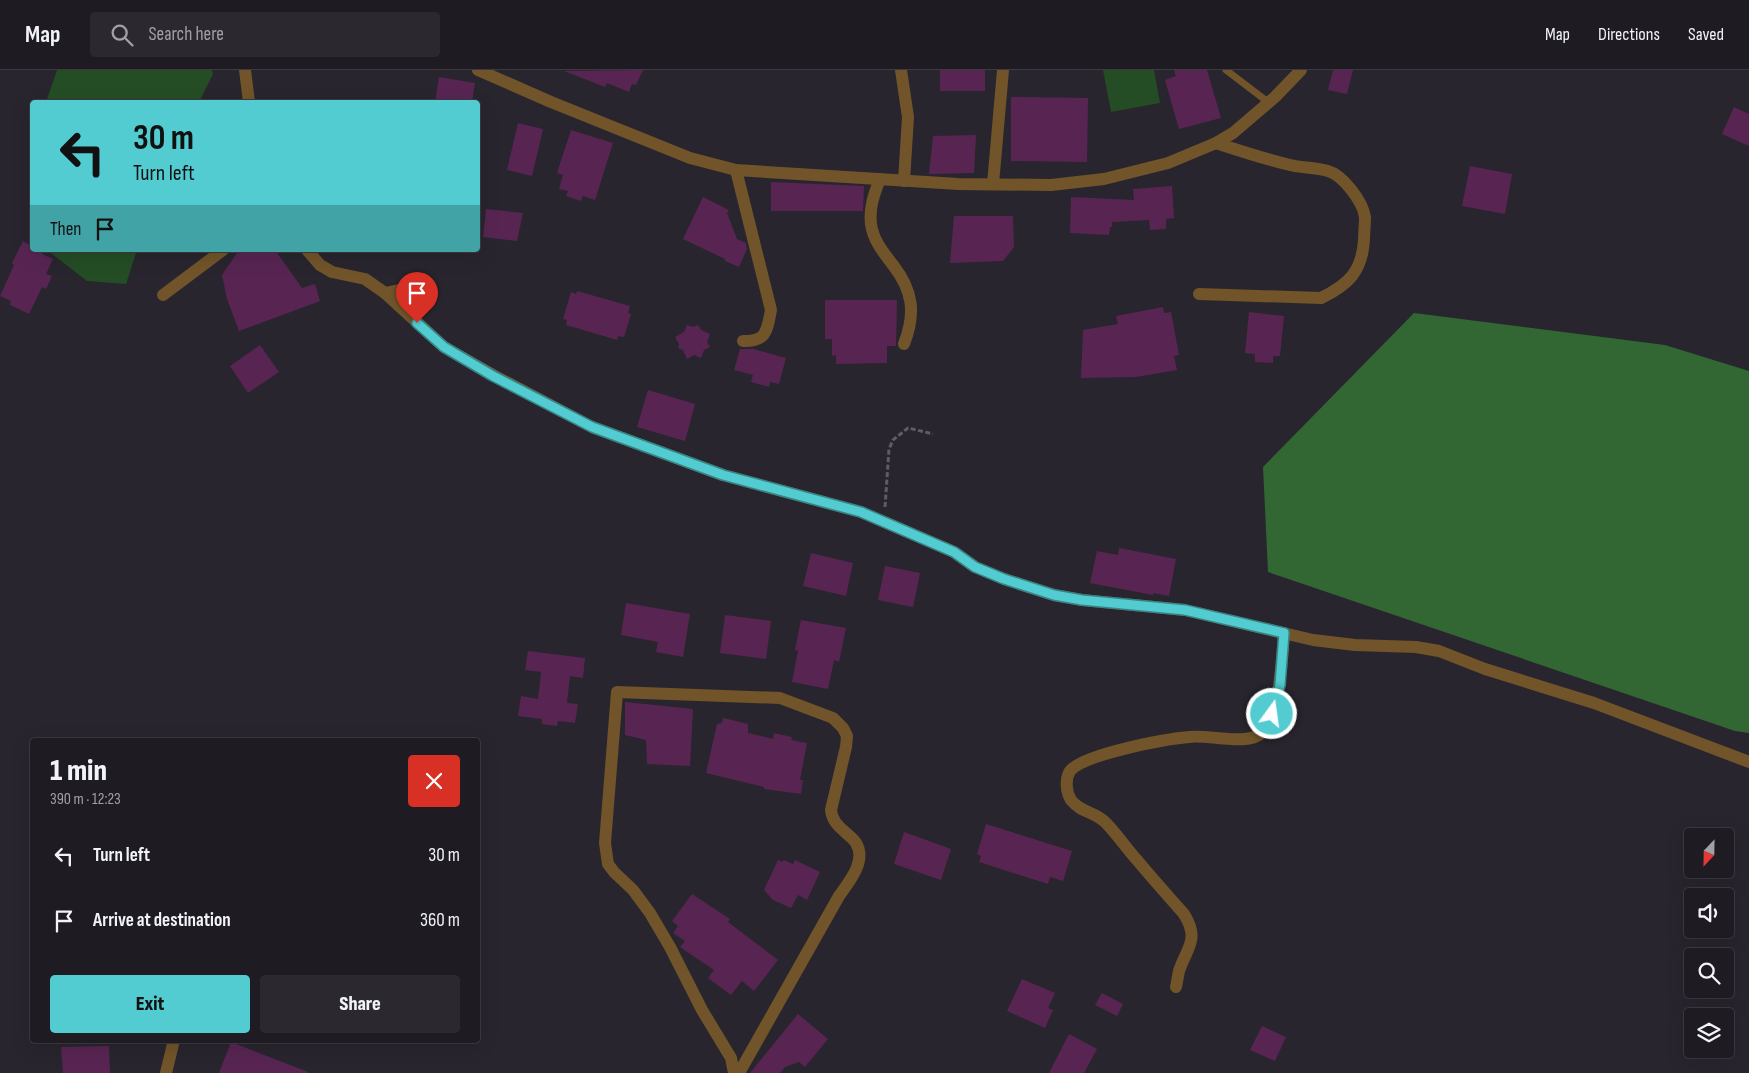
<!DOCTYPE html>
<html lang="en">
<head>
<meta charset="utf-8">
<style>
	:root { --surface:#1e1c22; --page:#2b292f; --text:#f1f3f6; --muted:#a1a1a5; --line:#3c3a40; --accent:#52ccd0 }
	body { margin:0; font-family:"Sofia Sans Condensed",sans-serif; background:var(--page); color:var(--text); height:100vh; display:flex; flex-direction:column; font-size:19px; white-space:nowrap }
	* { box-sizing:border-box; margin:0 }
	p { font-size:16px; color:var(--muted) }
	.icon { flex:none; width:28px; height:28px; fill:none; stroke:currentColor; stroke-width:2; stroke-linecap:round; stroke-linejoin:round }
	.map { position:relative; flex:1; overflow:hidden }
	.side { position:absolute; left:30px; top:668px; width:450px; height:305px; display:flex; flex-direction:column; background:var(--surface); border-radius:5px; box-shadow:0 5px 20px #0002,0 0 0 1px var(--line) }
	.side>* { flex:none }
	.guide { position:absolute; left:30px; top:30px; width:450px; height:152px; border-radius:5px; box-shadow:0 5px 20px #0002,0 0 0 1px var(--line); background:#52ccd0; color:#111; overflow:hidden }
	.needle { width:32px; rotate:202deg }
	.fabs { position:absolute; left:1684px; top:758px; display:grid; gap:10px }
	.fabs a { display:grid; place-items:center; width:50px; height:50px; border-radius:5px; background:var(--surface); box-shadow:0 5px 20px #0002,0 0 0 1px var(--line); font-size:25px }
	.pin { position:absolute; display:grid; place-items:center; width:42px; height:42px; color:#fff; margin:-51px -21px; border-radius:50% 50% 50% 0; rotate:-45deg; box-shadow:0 0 5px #0007 }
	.pin .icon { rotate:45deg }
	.me { position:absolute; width:55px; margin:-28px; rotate:14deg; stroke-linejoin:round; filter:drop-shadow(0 0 4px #0008) }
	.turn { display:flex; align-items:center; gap:18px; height:105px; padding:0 20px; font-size:22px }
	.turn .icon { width:65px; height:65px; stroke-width:2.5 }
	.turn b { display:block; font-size:35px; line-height:42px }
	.then { display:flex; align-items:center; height:48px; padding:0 20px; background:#0003; gap:10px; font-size:19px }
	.round { display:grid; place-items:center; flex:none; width:52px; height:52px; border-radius:5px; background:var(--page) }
	.summary { display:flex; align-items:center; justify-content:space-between; height:85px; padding:0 20px }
	h1 { font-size:30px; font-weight:800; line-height:38px }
	.action { display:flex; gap:10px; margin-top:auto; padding:10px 20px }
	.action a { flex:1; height:58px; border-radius:5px; background:var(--accent); color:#111; font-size:20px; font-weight:800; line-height:58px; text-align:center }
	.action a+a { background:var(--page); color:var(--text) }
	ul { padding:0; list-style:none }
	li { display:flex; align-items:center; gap:15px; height:65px; padding:0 20px }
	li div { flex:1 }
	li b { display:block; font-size:19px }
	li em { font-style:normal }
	header { display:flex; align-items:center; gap:30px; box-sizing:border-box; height:70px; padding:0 25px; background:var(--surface); border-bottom:1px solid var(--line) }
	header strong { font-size:24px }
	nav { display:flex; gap:28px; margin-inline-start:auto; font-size:18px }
	.search { width:350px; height:45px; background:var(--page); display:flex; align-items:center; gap:12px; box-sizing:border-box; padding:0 18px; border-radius:5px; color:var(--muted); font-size:19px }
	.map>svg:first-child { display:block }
	.green { fill:#244d25 }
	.forest { fill:#326633 }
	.building { fill:#582552 }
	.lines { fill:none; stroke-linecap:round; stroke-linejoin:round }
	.path { stroke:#5e5c64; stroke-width:3; stroke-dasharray:5 2.5; stroke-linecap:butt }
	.service { stroke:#715429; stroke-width:7 }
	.minor { stroke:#715429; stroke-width:12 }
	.route-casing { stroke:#358587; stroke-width:12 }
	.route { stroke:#52ccd0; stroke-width:9 }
</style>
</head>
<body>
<header>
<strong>Map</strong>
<div class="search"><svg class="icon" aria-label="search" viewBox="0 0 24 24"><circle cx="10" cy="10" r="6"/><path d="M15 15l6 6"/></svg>Search here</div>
<nav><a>Map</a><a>Directions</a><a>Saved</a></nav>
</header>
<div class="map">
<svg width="1749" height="1003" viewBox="0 0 1749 1003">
	<rect width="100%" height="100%" fill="#28252e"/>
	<g class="green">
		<path d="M57,0H212L213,4L199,32H46Z"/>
		<path d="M1103,0H1154L1160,33L1111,42Z"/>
		<path d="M47,180H137L126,214L87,211Z"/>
	</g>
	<path class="forest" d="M1414,243L1665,275L1749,301V663L1735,661L1268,502L1263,397Z"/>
	<g class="building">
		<path d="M643,0L636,15L632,14L629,22L607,13L605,17L564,1Z"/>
		<rect x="940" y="0" width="45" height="21"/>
		<path d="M1174,0H1207L1221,48L1179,59L1165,10L1176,6Z"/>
		<path d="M1333,0H1353L1347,24L1328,20Z"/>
		<path d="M439,7L475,13L472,32H435Z"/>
		<path d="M1011,27L1088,28L1087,92L1011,91Z"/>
		<path d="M1734,37L1749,44V76L1722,64Z"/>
		<path d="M518,53L543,59L532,106L507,100Z"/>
		<path d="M571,60L613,73L595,130L583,126L581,131L566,126L568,121L559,119L563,105L557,103Z"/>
		<path d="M976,65L974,103L929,104L933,66Z"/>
		<path d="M1470,96L1512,104L1505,144L1462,136Z"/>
		<path d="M771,112L864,116L863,141H771Z"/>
		<path d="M1172,116L1174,148L1166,149V159L1150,160L1149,150L1112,152V157H1110L1109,165L1070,163L1071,127L1134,130L1133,119Z"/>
		<path d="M703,127L729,140L727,143L737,169L746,173L747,179L739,197L725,191V189L683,169Z"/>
		<path d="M486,139L523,143L517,171L483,167Z"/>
		<path d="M954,146H1013L1014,177L1003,191L950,193Z"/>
		<path d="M23,171L32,176V180H42L44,181L42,184L53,189L46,204L52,206L46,219L42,217L29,244L10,235L11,231L0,226L14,195L12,193Z"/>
		<path d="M239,180H275L302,218L315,214L320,231L239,261L227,229L222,205Z"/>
		<path d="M577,221L630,236L628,243L631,244L624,267L618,266L617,270L566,255L567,250L563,249L571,222L576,224Z"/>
		<path d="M825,230H897L896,276H887V293L836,294V285L832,286V269H825Z"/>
		<path d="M1163,237L1164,243L1171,242L1179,285L1174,286L1177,300L1136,307L1081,308L1083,260L1118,254L1116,246Z"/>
		<path d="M1249,242L1284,246L1280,286H1273V293L1255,292V284L1245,283Z"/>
		<path d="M687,255L693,257L698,255L701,260L710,264L707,272L710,277L704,280L701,288L694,285L687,289L683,280L678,278L679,274L675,267L684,262Z"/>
		<path d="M260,275L279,302L248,323L230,296Z"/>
		<path d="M740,279H753L786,288L779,314L770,312L769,317L751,312L753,305L734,300Z"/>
		<path d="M648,320L695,334L685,371L637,357Z"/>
		<path d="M1119,478L1176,489L1169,526L1153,523V525L1090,513L1097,481L1118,485Z"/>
		<path d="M811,483L853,493L846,526L803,516Z"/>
		<path d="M885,496L920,503L913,537L878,530Z"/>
		<path d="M626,533L690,544L683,587L656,582L658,572L621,565Z"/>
		<path d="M725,545L771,551L766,589L720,583Z"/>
		<path d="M801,550L846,558L839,592L834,590L828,619L792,612L798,581L795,580Z"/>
		<path d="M528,581L585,588L583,608L570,606L567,633L578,634L575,653L558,651L557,656L542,654V649L518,646L521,626L538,629L541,602L525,600Z"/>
		<path d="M625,632L693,639L690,696L647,694L646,670L625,665Z"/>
		<path d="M723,648L748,654V663L773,669L774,663L792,667L791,670L807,673L800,710H803L801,724L764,719V717L706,703L717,654L722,653Z"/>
		<path d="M986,754L1072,781L1063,811L1050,807L1048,814L979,792L981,786L977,784Z"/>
		<path d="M904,762L951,779L941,810L894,794Z"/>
		<path d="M778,790L782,792L784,790L793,794L795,790L820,802L807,830L798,825L791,838L773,830L764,820Z"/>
		<path d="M692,824L730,849L728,852L778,890L754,921L742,911L731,925L708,908L714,900L680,877L685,871L673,863L678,856L672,851Z"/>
		<path d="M1022,909L1055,923L1048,938L1053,940L1045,958L1007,941Z"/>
		<path d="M1102,923L1123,934L1117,946L1095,935Z"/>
		<path d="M798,944L828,969L805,997L799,992L785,997L780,1003H750Z"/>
		<path d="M1262,956L1286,967L1275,991L1250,980Z"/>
		<path d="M1069,964L1097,979L1084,1003H1049Z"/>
		<path d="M231,972L308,1002V1003H219Z"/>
		<path d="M109,976L110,1003H63L61,977Z"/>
	</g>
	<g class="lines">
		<path class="path" d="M885,437L889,379L893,370L908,358L933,364"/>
		<path class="service" d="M1226,0L1268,32"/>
		<g class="minor">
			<path d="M245,0L249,32"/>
			<path d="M478,0L551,32L690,88L736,100L958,114L1051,115L1104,109L1168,93L1216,73L1233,63L1275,27L1301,0"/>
			<path d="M901,0L908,47L904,111"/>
			<path d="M736,100L771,240C767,260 767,272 743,271"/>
			<path d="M880,109C874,124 869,138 871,154C873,170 883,182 893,195C913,221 916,243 904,274"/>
			<path d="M993,114L1003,0"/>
			<path d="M307,180L320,195L332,202L365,209L385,223L444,277L493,305L592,357L723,405L861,442L954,482L975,497L1004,509L1054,525L1082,530L1185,540L1313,570L1355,575L1416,577L1439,581L1485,599L1594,633L1749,692"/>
			<path d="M385,223L428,214"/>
			<path d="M1199,224L1321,228C1348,215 1362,202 1364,170C1364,163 1365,155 1365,147C1363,132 1343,105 1328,101C1315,97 1302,98 1290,95C1265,89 1240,81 1216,73"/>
			<path d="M163,225L223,180"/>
			<path d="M1176,917C1177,912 1178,906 1179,901C1187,877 1200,870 1184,844C1168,826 1152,808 1137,790C1126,778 1117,764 1105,752C1095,742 1080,742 1071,730C1066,722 1065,709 1070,701C1084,684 1166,669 1189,667C1210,664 1247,677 1263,662C1280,646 1282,586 1284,563"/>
			<path d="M166,1003L174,970"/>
			<path d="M734,1003L731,988L702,940L670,877L650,843L633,820L614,802L608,794L605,773L617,622L780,628L833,648L843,658L847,666L846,677L831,740C832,750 837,755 845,762C848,765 854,769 856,773C867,791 849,812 839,826L739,1003"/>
		</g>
	</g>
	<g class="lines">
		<g class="route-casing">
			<path id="route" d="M417,253L444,277L493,306L592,357L723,405L861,442L954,482L975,497L1004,509L1054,525L1082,530L1185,540L1284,563L1280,615L1272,644"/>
		</g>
		<use href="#route" class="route"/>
	</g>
</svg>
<div class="fabs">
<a><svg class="needle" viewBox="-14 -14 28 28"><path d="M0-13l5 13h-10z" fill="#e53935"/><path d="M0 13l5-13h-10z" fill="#a1a1a5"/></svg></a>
<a><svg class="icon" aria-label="sound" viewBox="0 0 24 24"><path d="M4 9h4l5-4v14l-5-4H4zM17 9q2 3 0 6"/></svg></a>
<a><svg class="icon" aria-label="search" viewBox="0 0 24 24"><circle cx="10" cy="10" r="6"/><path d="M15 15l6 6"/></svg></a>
<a><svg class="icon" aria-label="layers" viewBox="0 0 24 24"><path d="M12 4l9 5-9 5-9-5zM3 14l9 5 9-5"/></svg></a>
</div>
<div class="pin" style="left:417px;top:253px;background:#d93025"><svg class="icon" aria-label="arrive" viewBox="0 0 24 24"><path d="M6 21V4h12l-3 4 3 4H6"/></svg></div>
<svg class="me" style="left:1272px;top:644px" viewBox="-20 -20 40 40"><circle r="17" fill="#52ccd0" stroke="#fff" stroke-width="3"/><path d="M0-11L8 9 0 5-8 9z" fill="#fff"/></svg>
<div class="guide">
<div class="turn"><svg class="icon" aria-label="left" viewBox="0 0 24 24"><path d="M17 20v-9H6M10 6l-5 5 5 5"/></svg><div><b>30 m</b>Turn left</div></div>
<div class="then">Then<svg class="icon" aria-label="arrive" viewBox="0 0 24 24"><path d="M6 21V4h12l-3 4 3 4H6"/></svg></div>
</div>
<section class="side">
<div class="summary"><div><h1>1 min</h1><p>390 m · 12:23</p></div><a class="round" style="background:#d93025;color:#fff"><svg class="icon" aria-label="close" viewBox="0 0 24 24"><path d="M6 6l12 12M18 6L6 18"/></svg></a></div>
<ul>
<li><svg class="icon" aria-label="left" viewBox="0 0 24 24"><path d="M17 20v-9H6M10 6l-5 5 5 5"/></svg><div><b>Turn left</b></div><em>30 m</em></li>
<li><svg class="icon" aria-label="arrive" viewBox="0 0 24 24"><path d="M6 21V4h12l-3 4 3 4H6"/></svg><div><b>Arrive at destination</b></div><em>360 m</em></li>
</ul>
<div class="action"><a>Exit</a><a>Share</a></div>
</section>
</div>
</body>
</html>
